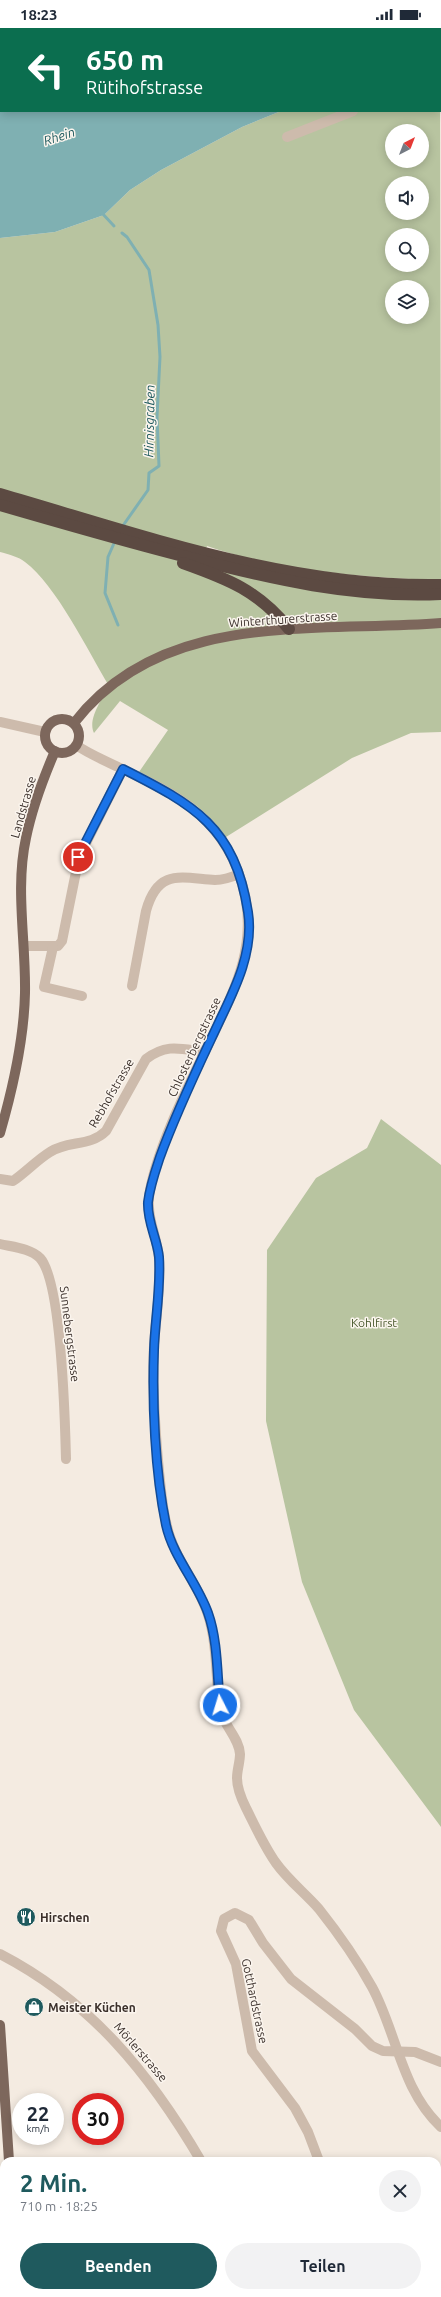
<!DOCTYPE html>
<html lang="de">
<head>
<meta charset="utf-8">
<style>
	:root { --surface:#fff; --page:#f2f2f3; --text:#1f2937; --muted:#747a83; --accent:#1f5a5e }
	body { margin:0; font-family:Ubuntu,sans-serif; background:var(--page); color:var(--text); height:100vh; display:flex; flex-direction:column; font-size:15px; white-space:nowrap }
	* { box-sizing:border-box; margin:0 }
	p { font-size:13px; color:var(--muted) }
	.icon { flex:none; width:22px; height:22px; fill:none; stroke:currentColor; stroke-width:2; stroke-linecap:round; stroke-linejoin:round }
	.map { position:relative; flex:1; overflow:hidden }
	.panel { position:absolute; left:0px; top:2129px; width:441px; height:140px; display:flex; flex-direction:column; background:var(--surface); border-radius:12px 12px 0 0; box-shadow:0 2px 10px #0003 }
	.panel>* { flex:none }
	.top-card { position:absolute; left:0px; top:0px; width:441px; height:84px; box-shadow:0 2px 10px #0003; background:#0b6e4f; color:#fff; overflow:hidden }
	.needle { width:26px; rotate:42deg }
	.buttons { position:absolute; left:385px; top:96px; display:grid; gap:8px }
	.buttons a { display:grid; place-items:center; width:44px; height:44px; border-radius:50%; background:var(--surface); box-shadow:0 2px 10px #0003; font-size:20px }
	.speed { position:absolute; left:12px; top:2065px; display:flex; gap:8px; font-size:20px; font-weight:700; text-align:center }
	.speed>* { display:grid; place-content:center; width:52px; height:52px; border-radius:50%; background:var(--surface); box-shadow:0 2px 10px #0003; line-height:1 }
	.speed small { font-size:10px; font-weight:400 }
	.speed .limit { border:6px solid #d22; background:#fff; color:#111 }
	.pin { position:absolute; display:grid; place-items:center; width:34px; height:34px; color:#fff; margin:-17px; border:2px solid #fff; border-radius:50%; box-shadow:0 1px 4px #0007 }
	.me { position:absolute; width:44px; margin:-22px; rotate:355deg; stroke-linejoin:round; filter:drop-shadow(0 0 3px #0008) }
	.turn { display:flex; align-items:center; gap:14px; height:84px; padding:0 20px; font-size:18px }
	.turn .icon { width:52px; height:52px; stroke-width:2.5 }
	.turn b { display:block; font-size:28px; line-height:34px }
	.round { display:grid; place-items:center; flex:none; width:42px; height:42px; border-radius:21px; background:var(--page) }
	.head { display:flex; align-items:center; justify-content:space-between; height:68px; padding:0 20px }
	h1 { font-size:24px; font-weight:700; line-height:30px; color:var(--accent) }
	.action { display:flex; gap:8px; margin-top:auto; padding:8px 20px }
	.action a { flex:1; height:46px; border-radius:24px; background:var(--accent); color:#fff; font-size:16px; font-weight:700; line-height:46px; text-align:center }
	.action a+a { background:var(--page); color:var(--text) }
	.status { display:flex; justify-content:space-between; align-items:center; height:28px; padding:0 20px; background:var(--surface); direction:ltr }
	.status svg { height:11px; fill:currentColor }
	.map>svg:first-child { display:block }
	.green { fill:#b8c4a0; fill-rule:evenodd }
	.water { fill:#7fb0b2 }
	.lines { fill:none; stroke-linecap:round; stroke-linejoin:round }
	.stream { stroke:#7fb0b2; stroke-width:3 }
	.minor { stroke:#cdbbac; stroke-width:10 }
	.major { stroke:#7d675c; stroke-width:10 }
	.highway { stroke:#5c4a42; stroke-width:12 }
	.route-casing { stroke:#114b97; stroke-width:10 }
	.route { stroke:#1a73e8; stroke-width:7 }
	.labels { text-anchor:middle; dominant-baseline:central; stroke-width:3; stroke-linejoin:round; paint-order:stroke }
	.street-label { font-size:12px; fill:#3b302b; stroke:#fbf5ee }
	.park-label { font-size:12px; fill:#4a5a2e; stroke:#fbf5ee }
	.poi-label { font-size:12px; font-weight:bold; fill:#3b302b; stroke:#fbf5ee; text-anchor:start }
	.water-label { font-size:13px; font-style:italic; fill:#1f5a5e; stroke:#fbf5ee }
</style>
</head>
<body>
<div class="status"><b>18:23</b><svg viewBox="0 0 49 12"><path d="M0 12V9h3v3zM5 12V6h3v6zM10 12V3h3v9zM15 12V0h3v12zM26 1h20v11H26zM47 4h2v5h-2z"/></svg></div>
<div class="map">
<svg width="441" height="2269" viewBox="0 0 441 2269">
	<rect width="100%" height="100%" fill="#f4ebe1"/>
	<g class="green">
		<path d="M440,73L441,552C365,550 279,543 207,518L201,537L441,569V704L411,705L352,730L226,809C204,777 173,761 139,744L168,702L120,673L94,705C87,691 103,670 109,658C88,623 56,557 25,534C19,529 8,526 0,524V210L55,204L104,187L130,162L161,142L242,99L281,83H440ZM392,103H422V133H392ZM392,155H422V185H392ZM392,207H422V237H392ZM392,259H422V289H392Z"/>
		<path d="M381,1091L441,1137V1799L354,1682L302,1554L266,1393L267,1222L316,1150L367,1120Z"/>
	</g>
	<g class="water">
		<path d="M81,0H431L79,1Z"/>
		<path d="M0,40L1,83H281L242,99L161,142L130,162L104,187L55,204L0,210Z"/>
	</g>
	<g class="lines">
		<g class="stream">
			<path d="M101,184L114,198"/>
			<path d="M122,499L148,462L149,445L159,438L157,389L160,329L158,297L149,242L127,209L122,205"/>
			<path d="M115,513L108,529L105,565L118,597"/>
		</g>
		<g class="minor">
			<path d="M440,50H441"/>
			<path d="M287,109L353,83"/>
			<path d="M0,694L45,704"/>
			<path d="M76,717C89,726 104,732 118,739C178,767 225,791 243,859C258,916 236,959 212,1009C191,1053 159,1114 150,1162C145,1189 157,1206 159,1231C161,1260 156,1289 154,1317C152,1360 155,1401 159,1443C161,1461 162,1480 167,1498C175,1534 204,1562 211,1598C218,1626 215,1656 221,1684C225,1699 239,1710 240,1726C240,1734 237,1742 237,1750C237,1760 241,1770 246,1780C255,1798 264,1818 276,1835C288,1852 305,1865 319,1881C338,1905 357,1932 372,1959C397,2005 401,2062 441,2099"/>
			<path d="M24,918H58L62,913L79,829L123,741"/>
			<path d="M53,919L44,959L82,968"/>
			<path d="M132,958L146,883C158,840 181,850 215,852C223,852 232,849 239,846"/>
			<path d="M0,1151L13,1153C26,1144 37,1132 50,1124C68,1112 90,1119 106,1103L146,1031C167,1015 181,1021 205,1024"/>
			<path d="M0,1216C13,1219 30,1220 40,1230C62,1254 65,1394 66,1431"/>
			<path d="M0,1926C91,1973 150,2046 201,2133"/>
			<path d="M319,2133L308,2104L295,2080L252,2023L236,1936L221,1903L224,1891L235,1885L249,1892L263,1915L291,1951L355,2001L372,2018L383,2023L415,2024L441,2034"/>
			<path d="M437,2236L441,2238"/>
			<path d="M88,2265L90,2269"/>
			<path d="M291,2265L295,2269"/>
		</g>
		<g class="major">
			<circle cx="62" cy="708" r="17"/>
			<path d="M74,695C162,581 314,605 441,595"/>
			<path d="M0,1105C13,1060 24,1012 25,965C26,914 15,860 26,810C32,780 43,751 55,723"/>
			<path d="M0,1997L9,2133"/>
			<path d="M0,2233L4,2213"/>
		</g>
		<g class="highway">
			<path d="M0,466C145,508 289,560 441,557"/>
			<path d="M0,477C62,495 124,513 187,529C271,551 354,570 441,566"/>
			<path d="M183,535C228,551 259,563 289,601"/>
		</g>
	</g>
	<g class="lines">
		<g class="route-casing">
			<path id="route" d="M78,829L123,741C194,777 235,799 248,884C254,922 236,959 220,992C199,1037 177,1082 160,1129C155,1144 150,1158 148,1174C147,1194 157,1210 159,1229C161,1260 155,1291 154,1322C152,1375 155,1444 166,1497C173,1529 197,1554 208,1585C218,1613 217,1647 220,1677"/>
		</g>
		<use href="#route" class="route"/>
	</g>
	<defs>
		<g id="restaurant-disc" transform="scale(1)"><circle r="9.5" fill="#1f5a5e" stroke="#fbf5ee"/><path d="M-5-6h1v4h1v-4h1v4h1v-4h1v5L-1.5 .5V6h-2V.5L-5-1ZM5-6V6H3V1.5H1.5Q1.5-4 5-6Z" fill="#fff"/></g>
		<g id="shop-disc" transform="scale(1)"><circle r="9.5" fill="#1f5a5e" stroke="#fbf5ee"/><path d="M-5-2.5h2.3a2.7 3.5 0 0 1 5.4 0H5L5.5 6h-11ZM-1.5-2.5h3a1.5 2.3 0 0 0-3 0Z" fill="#fff"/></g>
	</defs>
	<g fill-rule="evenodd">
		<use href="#restaurant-disc" x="26" y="1889"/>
		<use href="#shop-disc" x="34" y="1979"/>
	</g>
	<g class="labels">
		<g class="street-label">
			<text transform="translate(283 591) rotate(-4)">Winterthurerstrasse</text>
			<text transform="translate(23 779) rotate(-74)">Landstrasse</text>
			<text transform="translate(194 1019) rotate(-65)">Chlosterbergstrasse</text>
			<text transform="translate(111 1065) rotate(-60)">Rebhofstrasse</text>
			<text transform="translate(70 1306) rotate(83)">Sunnebergstrasse</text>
			<text transform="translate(255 1973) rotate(78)">Gotthardstrasse</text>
			<text transform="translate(141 2024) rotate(49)">Mörlerstrasse</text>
		</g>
		<g class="park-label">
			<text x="374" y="1294">Kohlfirst</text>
		</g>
		<g class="poi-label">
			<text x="40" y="1889">Hirschen</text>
			<text x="48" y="1979">Meister Küchen</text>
		</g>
		<g class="water-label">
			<text transform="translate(59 108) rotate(-18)">Rhein</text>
			<text transform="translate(149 393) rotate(-89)">Hirnisgraben</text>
		</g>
	</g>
</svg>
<div class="buttons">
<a><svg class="needle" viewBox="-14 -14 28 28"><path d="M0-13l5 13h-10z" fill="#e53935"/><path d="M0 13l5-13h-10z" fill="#747a83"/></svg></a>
<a><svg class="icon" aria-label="sound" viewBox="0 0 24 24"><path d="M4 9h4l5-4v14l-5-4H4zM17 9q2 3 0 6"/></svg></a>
<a><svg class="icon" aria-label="search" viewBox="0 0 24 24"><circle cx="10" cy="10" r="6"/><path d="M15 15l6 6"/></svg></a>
<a><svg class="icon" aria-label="layers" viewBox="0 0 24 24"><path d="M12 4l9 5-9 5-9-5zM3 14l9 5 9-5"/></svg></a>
</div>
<div class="speed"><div>22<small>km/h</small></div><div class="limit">30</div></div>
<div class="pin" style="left:78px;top:829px;background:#d93025"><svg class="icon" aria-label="arrive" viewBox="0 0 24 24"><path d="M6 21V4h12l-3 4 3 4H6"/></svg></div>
<svg class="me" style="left:220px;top:1677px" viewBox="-20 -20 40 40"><circle r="17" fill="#1a73e8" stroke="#fff" stroke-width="3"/><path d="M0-11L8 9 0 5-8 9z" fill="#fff"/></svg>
<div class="top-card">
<div class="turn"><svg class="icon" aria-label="left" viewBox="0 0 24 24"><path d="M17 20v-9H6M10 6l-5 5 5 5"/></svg><div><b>650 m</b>Rütihofstrasse</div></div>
</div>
<section class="panel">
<div class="head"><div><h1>2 Min.</h1><p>710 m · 18:25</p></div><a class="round"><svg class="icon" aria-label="close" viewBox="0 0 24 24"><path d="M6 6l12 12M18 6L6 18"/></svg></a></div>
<div class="action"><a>Beenden</a><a>Teilen</a></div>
</section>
</div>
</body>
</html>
